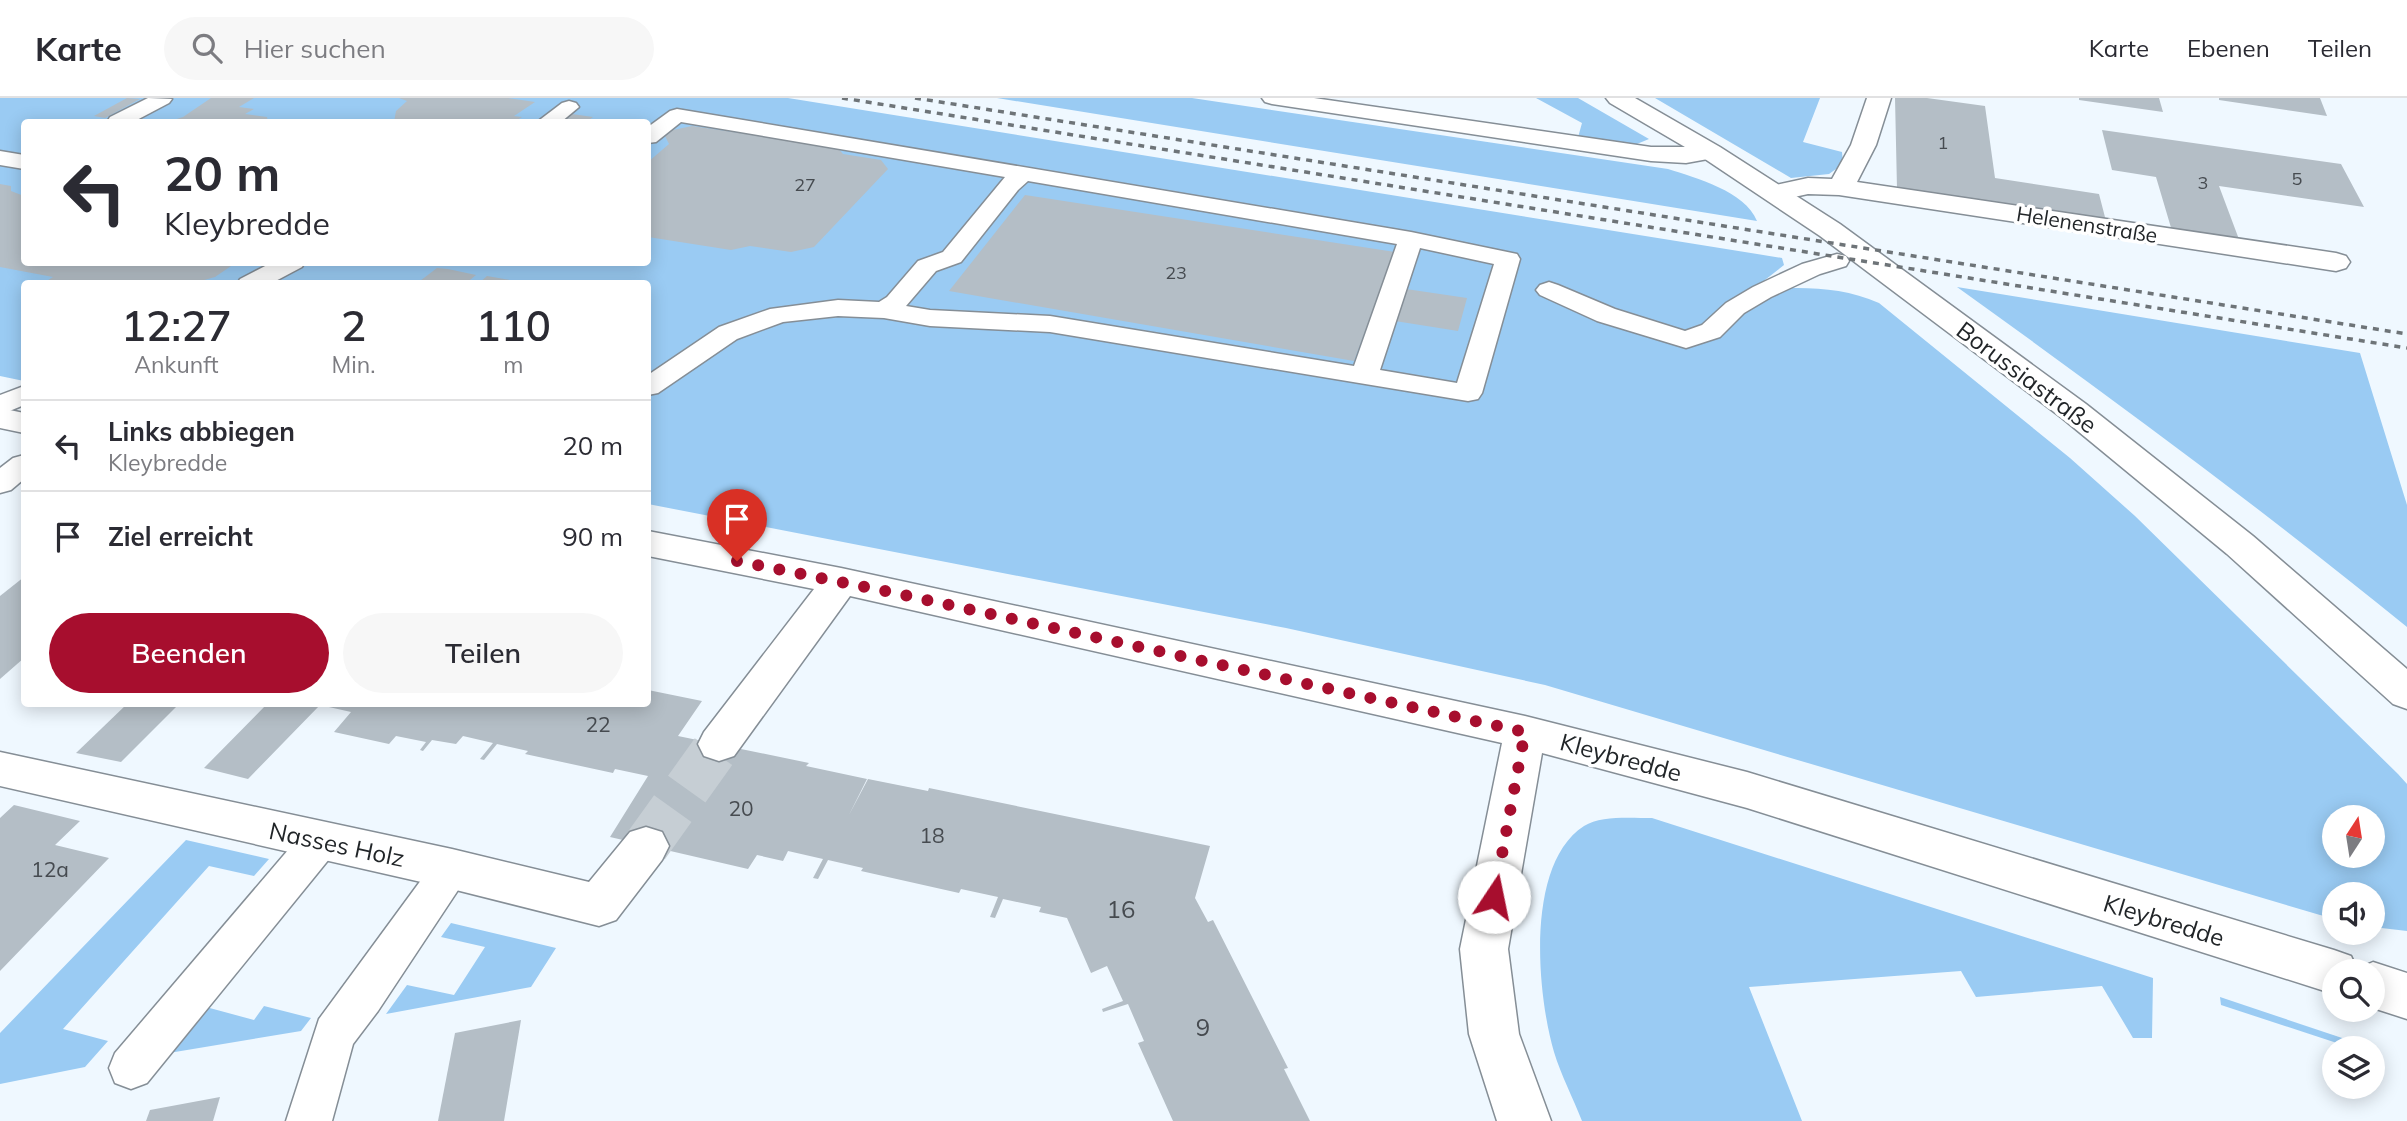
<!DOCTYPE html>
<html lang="de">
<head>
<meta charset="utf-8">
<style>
	:root { --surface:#fff; --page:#f7f7f7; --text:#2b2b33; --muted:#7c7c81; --line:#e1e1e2; --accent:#a70e2e }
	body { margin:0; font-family:Mulish,sans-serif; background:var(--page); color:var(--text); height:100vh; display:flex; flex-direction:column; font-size:26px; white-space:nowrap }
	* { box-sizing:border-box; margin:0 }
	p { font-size:23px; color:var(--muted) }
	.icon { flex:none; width:38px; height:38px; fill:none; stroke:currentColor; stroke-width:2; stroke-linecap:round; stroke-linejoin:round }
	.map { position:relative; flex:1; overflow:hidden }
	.details { position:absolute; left:21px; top:182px; width:630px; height:427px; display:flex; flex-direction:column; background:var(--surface); border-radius:7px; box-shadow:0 4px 18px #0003 }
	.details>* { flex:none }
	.guide { position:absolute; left:21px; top:21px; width:630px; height:147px; border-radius:7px; box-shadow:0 4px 18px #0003; background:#fff; color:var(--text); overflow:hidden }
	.needle { width:46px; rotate:12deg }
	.buttons { position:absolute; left:2322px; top:707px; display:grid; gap:14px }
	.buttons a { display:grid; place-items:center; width:63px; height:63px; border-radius:50%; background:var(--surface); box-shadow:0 4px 18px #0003; font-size:35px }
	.pin { position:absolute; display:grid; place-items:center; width:60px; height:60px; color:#fff; margin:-72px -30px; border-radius:50% 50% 50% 0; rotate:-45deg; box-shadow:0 0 7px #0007 }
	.pin .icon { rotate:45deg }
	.me { position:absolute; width:77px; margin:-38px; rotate:11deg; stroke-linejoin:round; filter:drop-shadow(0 0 5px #0008) }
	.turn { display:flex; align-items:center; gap:24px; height:147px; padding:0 28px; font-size:32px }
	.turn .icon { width:91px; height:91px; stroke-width:2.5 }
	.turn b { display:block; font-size:49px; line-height:60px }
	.eta { display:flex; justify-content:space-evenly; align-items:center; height:119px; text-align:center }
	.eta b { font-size:42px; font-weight:600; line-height:49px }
	.button { display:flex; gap:14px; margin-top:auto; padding:14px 28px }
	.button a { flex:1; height:80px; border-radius:42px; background:var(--accent); color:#fff; font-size:28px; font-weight:600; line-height:80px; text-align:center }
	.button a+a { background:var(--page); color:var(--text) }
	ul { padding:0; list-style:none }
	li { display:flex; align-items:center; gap:21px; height:91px; padding:0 28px; border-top:2px solid var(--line) }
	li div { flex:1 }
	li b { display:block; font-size:26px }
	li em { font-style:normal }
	header { display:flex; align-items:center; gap:42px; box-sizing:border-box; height:98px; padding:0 35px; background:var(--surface); border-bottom:2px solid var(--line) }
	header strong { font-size:33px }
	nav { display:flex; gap:38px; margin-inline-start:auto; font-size:24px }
	.search { width:490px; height:63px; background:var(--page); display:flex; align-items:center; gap:18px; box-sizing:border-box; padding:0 24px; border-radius:38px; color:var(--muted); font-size:26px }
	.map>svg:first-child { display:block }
	.green { fill:#9acbf3; fill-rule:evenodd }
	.building { fill:#b4bec6 }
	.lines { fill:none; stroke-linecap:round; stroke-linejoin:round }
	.street-tunnel { stroke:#c6ced4; stroke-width:46; stroke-dasharray:46 24; stroke-linecap:butt }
	.lane-casing { stroke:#858e96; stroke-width:3 }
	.street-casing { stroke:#858e96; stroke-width:3 }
	.secondary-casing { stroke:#858e96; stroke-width:3 }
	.lane { fill:#fff; fill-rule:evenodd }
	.street { fill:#fff; fill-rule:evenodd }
	.secondary { fill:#fff; fill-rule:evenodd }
	.rail { stroke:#6e7478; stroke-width:3.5; stroke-dasharray:6 6; stroke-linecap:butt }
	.route { stroke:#a70e2e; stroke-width:12; stroke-dasharray:0 21.6 }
	.labels { text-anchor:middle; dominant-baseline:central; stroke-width:7; stroke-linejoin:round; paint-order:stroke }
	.far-number-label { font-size:18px; fill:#464b50 }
	.far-street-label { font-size:21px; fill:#212528; stroke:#fff }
	.number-label { font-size:21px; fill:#464b50 }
	.street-label { font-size:24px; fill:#212528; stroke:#fff }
	.near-number-label { font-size:24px; fill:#464b50 }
</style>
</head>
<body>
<header>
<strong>Karte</strong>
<div class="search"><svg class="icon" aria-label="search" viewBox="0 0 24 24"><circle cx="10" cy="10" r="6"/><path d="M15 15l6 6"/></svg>Hier suchen</div>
<nav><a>Karte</a><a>Ebenen</a><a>Teilen</a></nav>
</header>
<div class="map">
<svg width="2407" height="1023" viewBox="0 0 2407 1023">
	<rect width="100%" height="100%" fill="#eff8ff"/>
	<g class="green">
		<path d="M0,0H788L1782,160L1784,167L1752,192C1796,189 1838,187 1879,205L2070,360L2135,418L2398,676L2407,686V833L2373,829V796H2334V820L2320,817L1545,587L1286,530L648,406V186H24V283L0,278ZM24,24H648V164H24ZM2334,719H2373V758H2334Z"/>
		<path d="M997,0H1192L1668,71C1696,80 1745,93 1757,123Z"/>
		<path d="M1536,0H1578L1649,41L1632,48L1577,43L1582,25Z"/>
		<path d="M1655,0H1820L1803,44L1842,54L1843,66L1829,76L1791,80Z"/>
		<path d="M1957,189L2360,255L2407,407V529C2261,410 2110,299 1957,189Z"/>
		<path d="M1652,720L2153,880L2152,940H2133L2102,888L1976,899L1961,873L1749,889L1802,1023H1582C1573,1000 1561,977 1554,954C1537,896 1525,766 1584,728C1601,717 1632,720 1652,720Z"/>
		<path d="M186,742L269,761L254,778L209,768L63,931L108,943L85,969L0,986V935Z"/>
		<path d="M451,825L556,850L531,889L386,916L407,887L454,897L485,849L441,839Z"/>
		<path d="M2220,899L2372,950H2352L2221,907Z"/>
		<path d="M264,908L311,920L301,933L169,955L206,909L254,922Z"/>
	</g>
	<g class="building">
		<path d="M127,0L140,1L105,20L94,18Z"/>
		<path d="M211,0H254L239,9L254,11L245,16L267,19L268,24H167L183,19Z"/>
		<path d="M399,0H508L535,4L514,18L522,19L514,24L453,22L449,24H394L396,13L407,3Z"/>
		<path d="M1895,0H1927L1985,8L1995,80L2099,96L2106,123L1897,91Z"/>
		<path d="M2079,0H2159L2163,14L2079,2Z"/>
		<path d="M2219,0H2320L2327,18L2219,2Z"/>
		<path d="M565,15L593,19L586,24H552Z"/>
		<path d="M692,28L837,49L843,56L881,62L888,71L814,149L791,154L750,148L731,152L648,139V64L669,46L665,38L673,32Z"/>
		<path d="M2102,32L2341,66L2364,109L2219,88L2240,144L2172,133L2156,79L2112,72Z"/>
		<path d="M0,86L11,88V93L24,98V164H237L215,179L190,186H42L53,179L0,169Z"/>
		<path d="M1025,97L1395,154L1354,263L949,193Z"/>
		<path d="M437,170L448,171L476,177L465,186H416Z"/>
		<path d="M487,178L521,184V186H478Z"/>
		<path d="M1406,191L1467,200L1458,233L1395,223Z"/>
		<path d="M24,479V560L0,581V498Z"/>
		<path d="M648,592L702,603L678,638L809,665L806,668L867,681L849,717L868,681L928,693L929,690L1210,748L1195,800L1208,824L1213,822L1288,970L1284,971L1310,1023H1173L1138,945L1144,943L1128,906L1103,914L1102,911L1123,903L1107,868L1091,875L1067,820L1039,814L1041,809L1003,801L995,820L990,819L998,799L961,791L959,795L861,773L863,770L828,762L818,781L813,780L823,761L788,753L783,763L757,757L748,771L610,739L648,678L615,671L613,675L525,656L528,653L497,646L484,662L480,661L493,645L463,638L456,646L432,642L423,653L420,652L426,644L396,638L389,646L334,634L351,614L320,607L248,681L204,670L267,606H648Z"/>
		<path d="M127,606H179L121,664L76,655Z"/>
		<path d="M14,707L80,723L55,747L109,760L0,873V720Z"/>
		<path d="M521,922L504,1023H438L455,935Z"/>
		<path d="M220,999L213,1023H146L150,1012Z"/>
	</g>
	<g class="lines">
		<path class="street-tunnel" d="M646,748L719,646"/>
		<g class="lane-casing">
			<g id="lane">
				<path d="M148,0L172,1L169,5L133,24H107L110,19Z"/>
				<path d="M1262,0H1314L1651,49H1719L1722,54L1719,59L1686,65L1651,63L1272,6L1265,4Z"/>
				<path d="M569,3L576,5L579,9L561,24H537L562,5Z"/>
				<path d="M677,11L1411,134L1517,156L1520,161L1482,295L1478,301L1468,303L1050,234L930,228L884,220L838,218L783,224L737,241L658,295L648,297V277L719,229L770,211L838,202L879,204L887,199L918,163L943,154L1005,79L681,24L656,44L648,45V29L670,13ZM1028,83L1397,146L1354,268L1050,218L930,212L906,208L936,173L961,164L1018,92ZM1420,150L1494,166L1457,285L1380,272Z"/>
				<path d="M0,53L24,57V71L0,67Z"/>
				<path d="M1837,156L1846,158L1849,163L1846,168L1820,176L1771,199L1744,215L1720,239L1686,250L1597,223L1540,197L1536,192L1540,187L1549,184L1558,187L1615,211L1685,233L1702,227L1726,205L1753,189L1802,166Z"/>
				<path d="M273,164H305L302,169L270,186H237L240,181Z"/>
				<path d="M24,288V307L0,317V297Z"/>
				<path d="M24,357V381L11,392L0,395V370L13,360Z"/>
				<path d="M320,727L334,731L339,743L334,755L147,985L131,991L115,985L109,970L115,955L306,731Z"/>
				<path d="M452,754L466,759L472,771L378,913L353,946L332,1023H286L319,921L438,759Z"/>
			</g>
		</g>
		<g class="street-casing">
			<g id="street">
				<path d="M1867,0H1891L1876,47L1857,84L2336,155L2346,158L2350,164L2346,170L2336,173L1839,97L1808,96L1776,103L1767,101L1763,95L1767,89L1808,80L1832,81L1851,47Z"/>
				<path d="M0,310L24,315V335L0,330Z"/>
				<path d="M648,433L841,470L1525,618L1747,674L2334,852L2351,858L2357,871L2373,864L2407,875V921L2373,910V873H2334V896L1747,710L1542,655L1508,851L1519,936L1551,1023H1497L1469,936L1460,851L1502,645L850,498L734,658L719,663L704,658L698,646L704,634L814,491L648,458Z"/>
				<path d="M0,654L452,751L589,784L630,734L646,729L662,734L669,748L662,762L616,822L599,828L452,791L0,688Z"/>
			</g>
		</g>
		<g class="secondary-casing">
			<path id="secondary" d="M1606,0H1635L1720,49L1840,126L2086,306L2253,438L2407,571V611L2393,606L2227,456L2062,320L1820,138L1702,59L1610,5Z"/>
		</g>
		<use href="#lane" class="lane"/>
		<use href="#street" class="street"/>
		<use href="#secondary" class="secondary"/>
		<g class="rail">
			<path d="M842,0L2407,250"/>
			<path d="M915,0L2407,236"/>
		</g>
	</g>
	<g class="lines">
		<path class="route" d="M737,463L895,495L1525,634L1494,799"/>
	</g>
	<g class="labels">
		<g class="far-number-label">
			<text x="1943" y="44">1</text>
			<text x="2297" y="80">5</text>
			<text x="2203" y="84">3</text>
			<text x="805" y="86">27</text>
			<text x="1176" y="174">23</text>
		</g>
		<g class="far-street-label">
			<text transform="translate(2087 126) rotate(9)">Helenenstraße</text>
		</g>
		<g class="number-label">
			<text x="598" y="626">22</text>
			<text x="741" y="710">20</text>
			<text x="932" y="737">18</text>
			<text x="50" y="771">12a</text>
		</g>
		<g class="street-label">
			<text transform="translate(2027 279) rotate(37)">Borussiastraße</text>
			<text transform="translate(1621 659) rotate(15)">Kleybredde</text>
			<text transform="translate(337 746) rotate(12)">Nasses Holz</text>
			<text transform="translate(2164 822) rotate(17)">Kleybredde</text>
		</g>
		<g class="near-number-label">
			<text x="1121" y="811">16</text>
			<text x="1203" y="929">9</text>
		</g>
	</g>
</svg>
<div class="buttons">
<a><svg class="needle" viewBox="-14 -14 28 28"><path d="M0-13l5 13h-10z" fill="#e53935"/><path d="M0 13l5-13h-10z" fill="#7c7c81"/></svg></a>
<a><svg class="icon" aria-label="sound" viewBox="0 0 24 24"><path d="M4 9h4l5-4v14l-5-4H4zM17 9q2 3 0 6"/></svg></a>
<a><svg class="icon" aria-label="search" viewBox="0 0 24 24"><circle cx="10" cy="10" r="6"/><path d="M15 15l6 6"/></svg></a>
<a><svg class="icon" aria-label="layers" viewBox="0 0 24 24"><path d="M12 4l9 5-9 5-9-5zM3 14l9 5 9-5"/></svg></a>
</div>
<div class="pin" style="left:737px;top:463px;background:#d93025"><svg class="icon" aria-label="arrive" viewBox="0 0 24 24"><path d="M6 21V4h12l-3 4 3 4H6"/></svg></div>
<svg class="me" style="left:1494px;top:799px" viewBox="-20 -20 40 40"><circle r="19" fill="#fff"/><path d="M0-13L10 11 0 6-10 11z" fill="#a70e2e"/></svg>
<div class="guide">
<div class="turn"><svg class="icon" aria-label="left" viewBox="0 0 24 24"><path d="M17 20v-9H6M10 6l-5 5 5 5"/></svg><div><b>20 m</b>Kleybredde</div></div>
</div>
<section class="details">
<div class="eta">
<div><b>12:27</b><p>Ankunft</p></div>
<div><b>2</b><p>Min.</p></div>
<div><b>110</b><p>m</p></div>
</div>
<ul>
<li><svg class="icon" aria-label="left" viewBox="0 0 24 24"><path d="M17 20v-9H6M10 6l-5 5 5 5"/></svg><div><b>Links abbiegen</b><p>Kleybredde</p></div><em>20 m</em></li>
<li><svg class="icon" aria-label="arrive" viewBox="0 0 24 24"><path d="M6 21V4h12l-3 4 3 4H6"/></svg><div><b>Ziel erreicht</b></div><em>90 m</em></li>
</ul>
<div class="button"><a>Beenden</a><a>Teilen</a></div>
</section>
</div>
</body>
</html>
